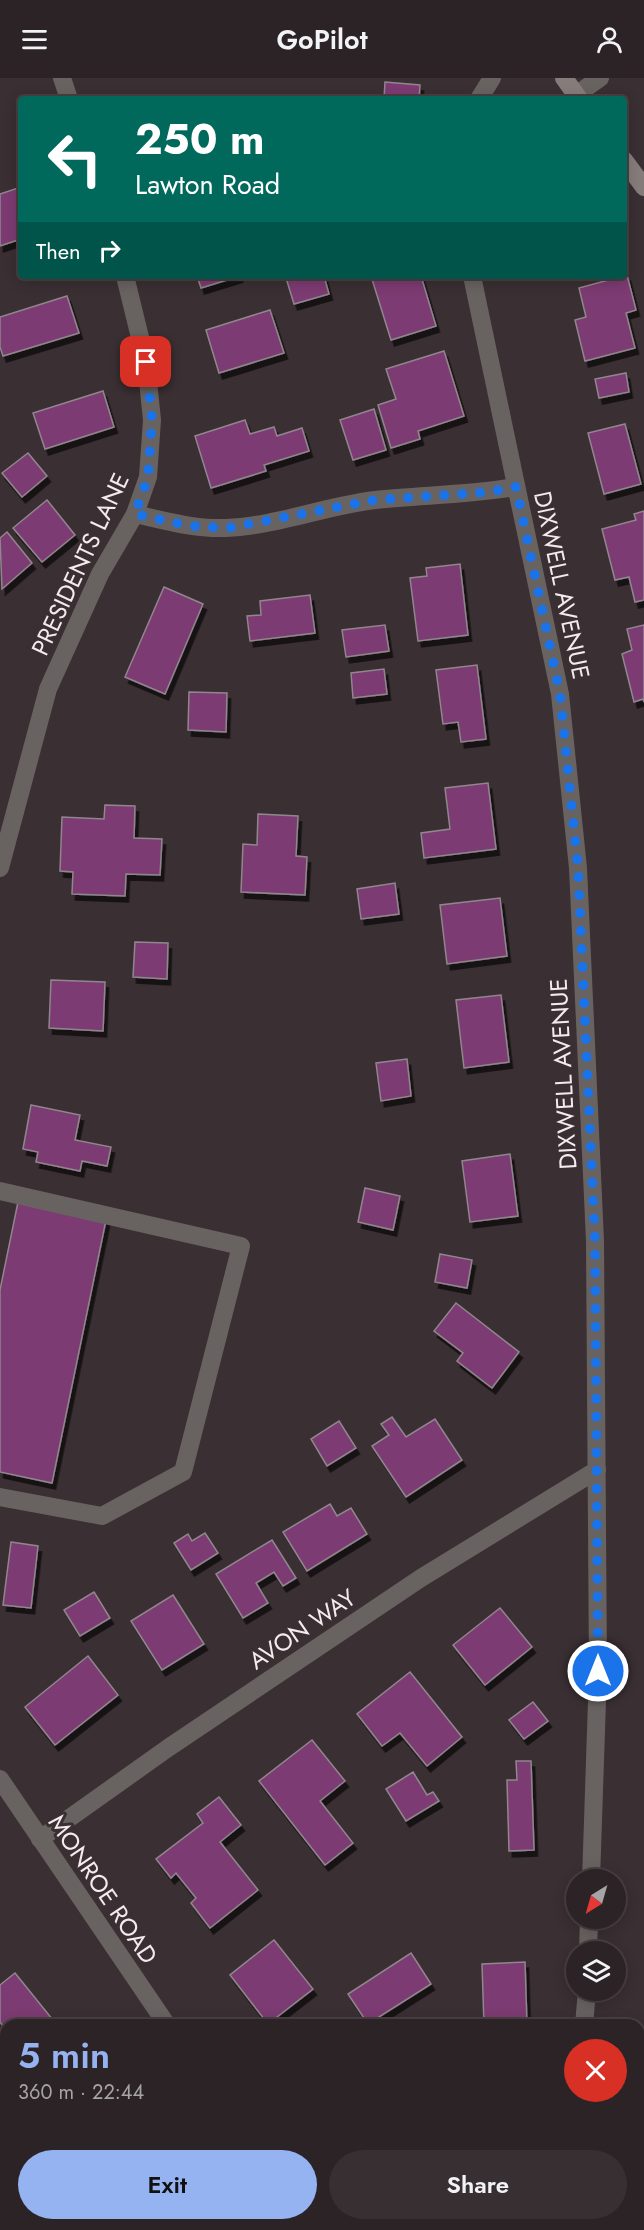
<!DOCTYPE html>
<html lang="en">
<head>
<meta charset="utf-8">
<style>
	:root { --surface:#2c2326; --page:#382f32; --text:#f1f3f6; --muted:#a6a4a7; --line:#484043; --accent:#95b2f1 }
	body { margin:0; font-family:Jost,sans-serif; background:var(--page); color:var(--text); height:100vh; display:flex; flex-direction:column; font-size:22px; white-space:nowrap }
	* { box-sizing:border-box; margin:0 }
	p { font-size:20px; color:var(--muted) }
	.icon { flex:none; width:33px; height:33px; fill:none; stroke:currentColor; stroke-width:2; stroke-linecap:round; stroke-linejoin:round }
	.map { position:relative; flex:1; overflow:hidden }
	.panel { position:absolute; left:0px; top:1941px; width:645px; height:212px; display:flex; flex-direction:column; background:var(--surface); border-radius:18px 18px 0 0; box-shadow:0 3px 15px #0003,0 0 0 2px var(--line) }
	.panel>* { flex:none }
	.banner { position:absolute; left:18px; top:18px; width:609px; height:183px; border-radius:6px; box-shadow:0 3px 15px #0003,0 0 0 2px var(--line); background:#00695c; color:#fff; overflow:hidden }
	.needle { width:39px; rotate:217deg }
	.fabs { position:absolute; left:566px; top:1791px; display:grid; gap:12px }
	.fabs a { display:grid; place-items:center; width:60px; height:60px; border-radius:50%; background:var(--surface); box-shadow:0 3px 15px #0003,0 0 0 2px var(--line); font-size:30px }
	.pin { position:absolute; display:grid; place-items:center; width:51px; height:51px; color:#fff; margin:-26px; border-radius:12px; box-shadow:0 3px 9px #0006 }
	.me { position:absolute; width:66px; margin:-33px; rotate:0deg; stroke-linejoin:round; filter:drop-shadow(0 0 4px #0008) }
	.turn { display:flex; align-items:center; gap:21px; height:126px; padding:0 18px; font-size:27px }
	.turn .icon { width:78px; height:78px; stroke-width:2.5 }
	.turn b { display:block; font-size:42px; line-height:51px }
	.then { display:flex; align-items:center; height:57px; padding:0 18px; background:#0003; gap:12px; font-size:22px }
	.round { display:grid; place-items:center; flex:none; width:63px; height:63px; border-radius:32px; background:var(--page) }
	.headline { display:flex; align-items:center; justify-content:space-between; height:102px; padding:0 18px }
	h1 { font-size:36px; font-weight:600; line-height:45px; color:var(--accent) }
	.button { display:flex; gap:12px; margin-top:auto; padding:12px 18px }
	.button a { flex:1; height:69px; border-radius:36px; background:var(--accent); color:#111; font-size:24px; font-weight:600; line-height:69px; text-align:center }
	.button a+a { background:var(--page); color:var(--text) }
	header { display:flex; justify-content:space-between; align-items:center; height:78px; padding:0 18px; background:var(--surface); font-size:27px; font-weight:600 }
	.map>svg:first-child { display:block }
	.building { fill:#7c3a72; stroke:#90868d; stroke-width:1.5; filter:url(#shadow) }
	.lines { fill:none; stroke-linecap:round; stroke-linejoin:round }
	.lane { stroke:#686361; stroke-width:18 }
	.street { stroke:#686361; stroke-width:18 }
	.secondary { stroke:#867d7b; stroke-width:18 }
	.route { stroke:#1a73e8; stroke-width:10; stroke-dasharray:0 18 }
	.labels { text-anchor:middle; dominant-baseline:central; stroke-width:6; stroke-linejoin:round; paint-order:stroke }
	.street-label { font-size:24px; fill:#f3ebed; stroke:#3a2f32 }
</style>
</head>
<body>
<header><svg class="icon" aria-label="menu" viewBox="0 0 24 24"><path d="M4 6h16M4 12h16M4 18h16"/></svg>GoPilot<svg class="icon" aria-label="person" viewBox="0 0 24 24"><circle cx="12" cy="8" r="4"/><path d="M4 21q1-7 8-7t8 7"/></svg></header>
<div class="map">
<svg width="644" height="2152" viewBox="0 0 644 2152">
	<defs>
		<filter id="shadow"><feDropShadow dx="3.5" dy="6" stdDeviation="0" flood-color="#0009"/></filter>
	</defs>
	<rect width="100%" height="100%" fill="#3a2f32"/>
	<g class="building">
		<path d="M385,4L420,7L419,21H384Z"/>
		<path d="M21,109V146L17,147L21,161L0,168V116Z"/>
		<path d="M627,197L636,232L626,235L635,270L585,283L575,242L586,239L579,210Z"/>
		<path d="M197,198H240L201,210Z"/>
		<path d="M293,198H324L329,216L294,226L286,200Z"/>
		<path d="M371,198H421L436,248L391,262Z"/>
		<path d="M67,218L79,255L3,278L0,269V239Z"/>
		<path d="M270,232L284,275L219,295L206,252Z"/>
		<path d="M444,273L464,338L418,353L420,361L391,370L378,327L396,321L386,291Z"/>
		<path d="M626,295L629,314L599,320L595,301Z"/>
		<path d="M103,313L114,349L45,371L33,335Z"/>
		<path d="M374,331L386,372L353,382L340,342Z"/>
		<path d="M245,342L250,356L274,349L277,358L302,350L309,373L264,387L266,393L211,410L195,358Z"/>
		<path d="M625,346L641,406L604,416L588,355Z"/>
		<path d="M28,375L47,398L22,419L2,395Z"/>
		<path d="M47,422L75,457L42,484L13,450Z"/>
		<path d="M644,433V522L635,524L629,499L615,502L602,451L636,442L634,436Z"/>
		<path d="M7,454L32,485L2,511L0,460Z"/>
		<path d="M460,486L468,557L418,563L410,500L427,498L426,490Z"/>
		<path d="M164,509L203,526L165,616L125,599Z"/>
		<path d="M310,517L315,555L250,563L247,538L261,537L260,523Z"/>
		<path d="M385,547L389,573L346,579L342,552Z"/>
		<path d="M644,547V624L643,621L634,624L622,576L632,572L627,551Z"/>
		<path d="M477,587L486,661L461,664L458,644L443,646L436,592Z"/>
		<path d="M384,591L387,616L353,620L351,595Z"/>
		<path d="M189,614L227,615L226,654L188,652Z"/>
		<path d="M488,705L496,771L424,780L421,755L450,751L445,710Z"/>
		<path d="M105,727L135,728L134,760L162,761L160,797L126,796L125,818L72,816L73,794L60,793L62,739L104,741Z"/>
		<path d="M258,736L298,738L296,778L307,779L305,817L241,814L243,766L257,767Z"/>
		<path d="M395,805L399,836L361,841L357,811Z"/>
		<path d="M500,820L507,878L447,886L440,827Z"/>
		<path d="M135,864L168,865L167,901L133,899Z"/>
		<path d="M51,902L105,904L103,953L49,950Z"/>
		<path d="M501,917L509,984L464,990L456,922Z"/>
		<path d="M407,981L411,1018L381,1023L376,985Z"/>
		<path d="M31,1027L80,1037L75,1062L111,1069L107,1088L82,1083L80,1093L36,1084L38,1074L23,1071Z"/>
		<path d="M510,1076L518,1138L470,1144L462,1083Z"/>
		<path d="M365,1110L400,1118L393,1152L358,1144Z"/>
		<path d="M18,1124L106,1142L52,1405L0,1394V1212Z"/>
		<path d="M440,1176L472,1182L467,1210L435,1204Z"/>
		<path d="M456,1225L519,1274L492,1310L457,1283L463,1275L434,1253Z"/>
		<path d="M392,1339L406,1359L435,1341L462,1382L406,1419L372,1368L389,1357L381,1346Z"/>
		<path d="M339,1343L356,1370L327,1388L311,1361Z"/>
		<path d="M330,1426L337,1438L351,1430L367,1456L307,1493L283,1454Z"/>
		<path d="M205,1455L218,1475L191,1492L174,1465L188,1456L192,1463Z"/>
		<path d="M272,1462L296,1500L283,1508L274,1494L256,1505L268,1525L243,1540L216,1496Z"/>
		<path d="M11,1464L38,1468L31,1530L3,1527Z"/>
		<path d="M94,1514L110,1540L80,1558L64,1532Z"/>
		<path d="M173,1517L204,1566L162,1592L131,1543Z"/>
		<path d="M500,1530L532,1569L485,1607L453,1567Z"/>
		<path d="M88,1578L118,1617L55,1667L25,1629Z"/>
		<path d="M410,1594L462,1659L427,1688L400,1655L382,1668L357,1636Z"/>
		<path d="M533,1624L548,1643L524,1661L509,1642Z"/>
		<path d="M312,1662L345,1703L320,1723L353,1765L325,1787L259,1703Z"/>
		<path d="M516,1683H531L534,1772L509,1773L507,1702H517Z"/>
		<path d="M413,1694L427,1717L433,1714L439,1723L406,1743L386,1711Z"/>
		<path d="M219,1719L241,1747L220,1764L258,1812L210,1850L191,1825L196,1820L176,1795L171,1800L156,1781L203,1745L197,1736Z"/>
		<path d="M274,1862L313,1911L268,1946L230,1897Z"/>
		<path d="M411,1875L431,1906L368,1946L348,1916Z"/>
		<path d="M525,1884L527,1947H484L482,1886Z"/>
		<path d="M15,1895L57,1947H6V1952L0,1944V1907Z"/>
		<path d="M6,1954V1984L0,1977V1959Z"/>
		<rect x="639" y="2016" width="5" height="54"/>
		<path d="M567,2146H603L594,2152H570Z"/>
	</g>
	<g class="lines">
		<g class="lane">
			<path d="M576,17L600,0"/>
			<path d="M0,1113L241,1168L183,1394L102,1438L0,1419"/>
		</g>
		<g class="street">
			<path d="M62,0L69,21"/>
			<path d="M479,21L492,0"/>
			<path d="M472,198L560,616L578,790L595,1163L598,1593L591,1802"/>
			<path d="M135,436C165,443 195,451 226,450C276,448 325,428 375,422C422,417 469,417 516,409"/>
			<path d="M0,790L48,611L100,496L135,436L148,399L152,342L146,284L125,198"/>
			<path d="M0,1701L167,1947"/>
			<path d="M40,1761L168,1670L421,1500L597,1392"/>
			<path d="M588,1874L589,1840"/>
			<path d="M584,1947L587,1912"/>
			<path d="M295,2146L298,2152"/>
			<path d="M392,2152L400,2146"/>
		</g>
		<g class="secondary">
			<path d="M564,0L579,21"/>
			<path d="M624,82L644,109"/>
		</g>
	</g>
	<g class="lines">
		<path class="route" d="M146,284L152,342L148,399L135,436L190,448L228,450L375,422L489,414L516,409L560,616L578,790L595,1163L598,1593"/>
	</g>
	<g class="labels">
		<g class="street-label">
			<text transform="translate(80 486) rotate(-65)">PRESIDENTS LANE</text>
			<text transform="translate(562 507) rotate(78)">DIXWELL AVENUE</text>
			<text transform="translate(563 996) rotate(-93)">DIXWELL AVENUE</text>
			<text transform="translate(302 1551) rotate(-34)">AVON WAY</text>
			<text transform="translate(103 1811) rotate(56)">MONROE ROAD</text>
		</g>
	</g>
</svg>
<div class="fabs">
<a><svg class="needle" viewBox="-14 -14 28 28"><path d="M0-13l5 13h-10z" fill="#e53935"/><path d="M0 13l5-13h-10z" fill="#a6a4a7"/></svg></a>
<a><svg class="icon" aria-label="layers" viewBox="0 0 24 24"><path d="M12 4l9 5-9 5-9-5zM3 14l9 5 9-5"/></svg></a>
</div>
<div class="pin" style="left:146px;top:284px;background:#d93025"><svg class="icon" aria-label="arrive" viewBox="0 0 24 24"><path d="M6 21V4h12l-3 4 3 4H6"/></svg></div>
<svg class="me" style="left:598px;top:1593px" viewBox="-20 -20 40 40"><circle r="17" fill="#1a73e8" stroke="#fff" stroke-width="3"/><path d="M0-11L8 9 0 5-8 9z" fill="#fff"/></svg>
<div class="banner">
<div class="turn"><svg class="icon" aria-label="left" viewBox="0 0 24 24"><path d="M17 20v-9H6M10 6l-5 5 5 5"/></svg><div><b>250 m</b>Lawton Road</div></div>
<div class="then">Then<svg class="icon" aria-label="right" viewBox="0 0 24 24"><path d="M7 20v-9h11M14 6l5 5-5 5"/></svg></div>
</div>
<section class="panel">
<div class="headline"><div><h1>5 min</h1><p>360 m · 22:44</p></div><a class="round" style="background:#d93025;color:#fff"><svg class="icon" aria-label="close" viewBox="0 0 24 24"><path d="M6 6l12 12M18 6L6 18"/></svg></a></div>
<div class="button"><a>Exit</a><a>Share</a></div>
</section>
</div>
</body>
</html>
